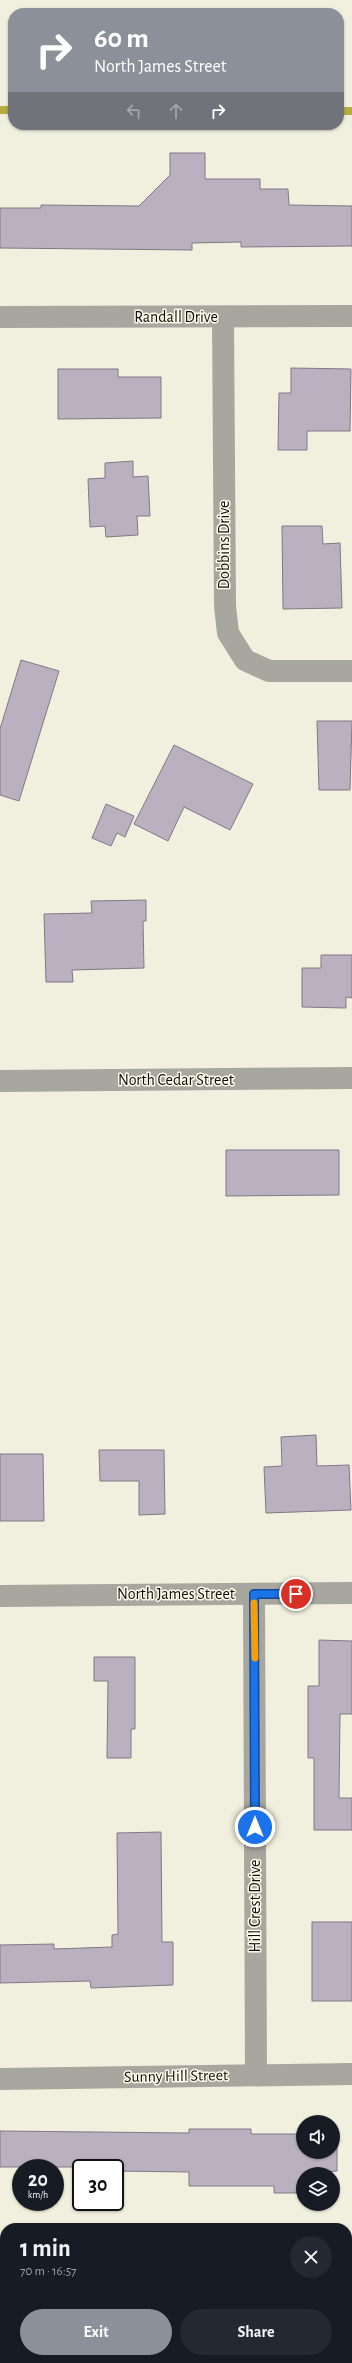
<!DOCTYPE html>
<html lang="en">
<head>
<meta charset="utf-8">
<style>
	:root { --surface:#171b24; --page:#242831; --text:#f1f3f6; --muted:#9ea1a6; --accent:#8c9099 }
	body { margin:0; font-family:"Alegreya Sans",sans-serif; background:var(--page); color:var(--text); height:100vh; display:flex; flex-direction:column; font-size:15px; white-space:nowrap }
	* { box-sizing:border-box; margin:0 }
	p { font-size:13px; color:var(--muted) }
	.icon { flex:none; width:22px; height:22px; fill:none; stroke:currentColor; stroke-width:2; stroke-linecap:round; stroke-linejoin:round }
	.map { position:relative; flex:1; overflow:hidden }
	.drawer { position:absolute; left:0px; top:2223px; width:352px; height:140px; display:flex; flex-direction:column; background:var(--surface); border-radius:16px 16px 0 0; box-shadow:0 1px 3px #0004 }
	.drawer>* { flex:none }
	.hud { position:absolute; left:8px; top:8px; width:336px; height:122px; border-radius:16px; box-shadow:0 1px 3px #0004; background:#8c9099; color:#fff; overflow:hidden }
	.buttons { position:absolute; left:296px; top:2115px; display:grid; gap:8px }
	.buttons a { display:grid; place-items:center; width:44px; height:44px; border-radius:50%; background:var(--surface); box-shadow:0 1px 3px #0004; font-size:20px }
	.speed { position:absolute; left:12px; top:2159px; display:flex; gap:8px; font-size:20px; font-weight:700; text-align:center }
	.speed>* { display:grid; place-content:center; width:52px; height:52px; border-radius:50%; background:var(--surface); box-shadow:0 1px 3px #0004; line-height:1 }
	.speed small { font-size:10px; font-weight:400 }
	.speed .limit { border:2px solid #111; border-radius:6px; background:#fff; color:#111 }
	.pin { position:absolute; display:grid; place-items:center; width:34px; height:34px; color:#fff; margin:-17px; border:2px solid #fff; border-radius:50%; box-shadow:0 1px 4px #0007 }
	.me { position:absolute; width:44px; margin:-22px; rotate:0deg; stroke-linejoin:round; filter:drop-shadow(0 0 3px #0008) }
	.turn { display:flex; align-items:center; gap:14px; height:84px; padding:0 20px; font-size:18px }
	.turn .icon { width:52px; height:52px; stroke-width:2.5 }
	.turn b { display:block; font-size:28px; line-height:34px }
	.lanes { display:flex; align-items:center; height:38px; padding:0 20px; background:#0003; justify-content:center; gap:20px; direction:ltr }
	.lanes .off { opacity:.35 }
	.round { display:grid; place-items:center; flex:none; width:42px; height:42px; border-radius:21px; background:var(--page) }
	.summary { display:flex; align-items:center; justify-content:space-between; height:68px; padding:0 20px }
	h1 { font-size:24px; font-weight:700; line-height:30px }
	.cta { display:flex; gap:8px; margin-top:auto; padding:8px 20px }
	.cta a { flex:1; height:46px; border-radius:24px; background:var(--accent); color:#fff; font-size:16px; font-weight:700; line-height:46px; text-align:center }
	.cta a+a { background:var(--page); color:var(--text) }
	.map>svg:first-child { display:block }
	.green { fill:#d7d092 }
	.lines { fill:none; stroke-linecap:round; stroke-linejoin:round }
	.stream { stroke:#b8ac3f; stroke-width:8 }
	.building { fill:#bab1c0; stroke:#807885 }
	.minor { stroke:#a7a69f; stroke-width:22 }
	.route-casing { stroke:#114b97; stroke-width:10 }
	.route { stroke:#1a73e8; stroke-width:7 }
	.slow { stroke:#f59e0b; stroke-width:7 }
	.labels { text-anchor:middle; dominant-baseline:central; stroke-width:3; stroke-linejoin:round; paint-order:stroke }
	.street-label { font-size:16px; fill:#0f0e08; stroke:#fffdec }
</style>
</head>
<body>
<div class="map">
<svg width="352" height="2363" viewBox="0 0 352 2363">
	<rect width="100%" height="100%" fill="#f1f0de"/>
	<path class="green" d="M347,2291H352V2363H77V2358H347Z"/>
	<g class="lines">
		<g class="stream">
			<path d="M0,110H13"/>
			<path d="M339,111H352"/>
		</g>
	</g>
	<g class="building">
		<path d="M170,153H205V179H260V189H288L289,205L352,206V246L241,247V242L192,243V250L0,248V208H41V205L139,206L170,175Z"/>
		<path d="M291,368L351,369L350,431H307V450H278L279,393H291Z"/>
		<path d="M58,369H118V377H161V418L58,419Z"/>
		<path d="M133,461V477L148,476L150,516H137L138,535L106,537L105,526L90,527L88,479L105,478V463Z"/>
		<path d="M282,526H322L323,544L340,543L342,608L283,609Z"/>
		<path d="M21,660L59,671L19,801L0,795V729Z"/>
		<path d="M317,721H352L350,790H319Z"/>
		<path d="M174,745L253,784L230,830L184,807L168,841L134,824Z"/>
		<path d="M106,804L134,816L125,837L117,833L111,846L92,838Z"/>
		<path d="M146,900V921H143L144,968L72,970L73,982H46L44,914L92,913L91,901Z"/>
		<path d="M321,955H352V998L346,997V1008L302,1007V968H321Z"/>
		<path d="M226,1150H339V1195L226,1196Z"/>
		<path d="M316,1435L317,1466L349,1465L351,1510L266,1513L264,1467L282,1466L281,1437Z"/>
		<path d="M99,1450H164L165,1514L139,1515V1481H100Z"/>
		<path d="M0,1454H43L44,1521H0Z"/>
		<path d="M319,1640L352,1641V1714H340L339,1798H352V1830H314V1758H308V1686H319Z"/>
		<path d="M94,1657H135V1729H131V1758H107L108,1681H94Z"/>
		<path d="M161,1832L162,1942H173V1985L91,1988L90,1981L0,1983V1945L54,1944V1949L112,1947V1935L118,1934L117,1833Z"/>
		<rect x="312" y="1922" width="40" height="79"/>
		<path d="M189,2129H251V2134H303V2152H333V2133H337V2171L303,2174V2193H274V2186H189V2172L115,2171V2168H81L80,2171V2167H0V2131L189,2133Z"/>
	</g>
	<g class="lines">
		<g class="minor">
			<path d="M0,317L352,316"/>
			<path d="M223,317L225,606L228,633L245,660L269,671H352"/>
			<path d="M0,1081L352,1078"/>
			<path d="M254,1594L256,2075"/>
			<path d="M0,1596L352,1593"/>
			<path d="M0,2079L352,2074"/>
		</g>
	</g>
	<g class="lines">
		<g class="route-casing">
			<path id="route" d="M255,1827L254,1594H296"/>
		</g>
		<use href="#route" class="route"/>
		<path class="slow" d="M254,1603L255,1658"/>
	</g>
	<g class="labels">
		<g class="street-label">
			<text x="176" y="317">Randall Drive</text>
			<text transform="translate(224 545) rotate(-90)">Dobbins Drive</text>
			<text x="176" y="1080">North Cedar Street</text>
			<text x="176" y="1594">North James Street</text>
			<text transform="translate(255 1906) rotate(-90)">Hill Crest Drive</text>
			<text transform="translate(176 2076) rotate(-1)">Sunny Hill Street</text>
		</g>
	</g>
</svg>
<div class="buttons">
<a><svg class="icon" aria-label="sound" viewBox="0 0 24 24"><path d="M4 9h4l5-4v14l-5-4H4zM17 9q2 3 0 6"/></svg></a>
<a><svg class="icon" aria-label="layers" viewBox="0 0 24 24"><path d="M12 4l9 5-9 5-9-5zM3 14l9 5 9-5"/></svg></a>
</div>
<div class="speed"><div>20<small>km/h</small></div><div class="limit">30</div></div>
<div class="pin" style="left:296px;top:1594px;background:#d93025"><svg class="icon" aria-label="arrive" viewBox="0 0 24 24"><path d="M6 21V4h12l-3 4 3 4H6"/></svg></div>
<svg class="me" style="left:255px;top:1827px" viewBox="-20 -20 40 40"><circle r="17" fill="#1a73e8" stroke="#fff" stroke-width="3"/><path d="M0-11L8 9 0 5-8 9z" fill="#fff"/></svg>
<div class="hud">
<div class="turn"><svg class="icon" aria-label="right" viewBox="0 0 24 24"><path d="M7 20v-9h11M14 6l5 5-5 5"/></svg><div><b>60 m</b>North James Street</div></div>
<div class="lanes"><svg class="icon off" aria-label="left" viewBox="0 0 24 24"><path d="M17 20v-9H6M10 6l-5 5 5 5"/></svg><svg class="icon off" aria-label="ahead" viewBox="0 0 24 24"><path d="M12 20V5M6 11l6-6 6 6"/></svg><svg class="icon" aria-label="right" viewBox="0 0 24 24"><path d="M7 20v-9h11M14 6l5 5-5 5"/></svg></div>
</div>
<section class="drawer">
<div class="summary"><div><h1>1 min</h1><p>70 m · 16:57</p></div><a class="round"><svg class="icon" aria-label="close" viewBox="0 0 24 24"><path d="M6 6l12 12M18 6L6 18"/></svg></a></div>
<div class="cta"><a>Exit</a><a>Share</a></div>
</section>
</div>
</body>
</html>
